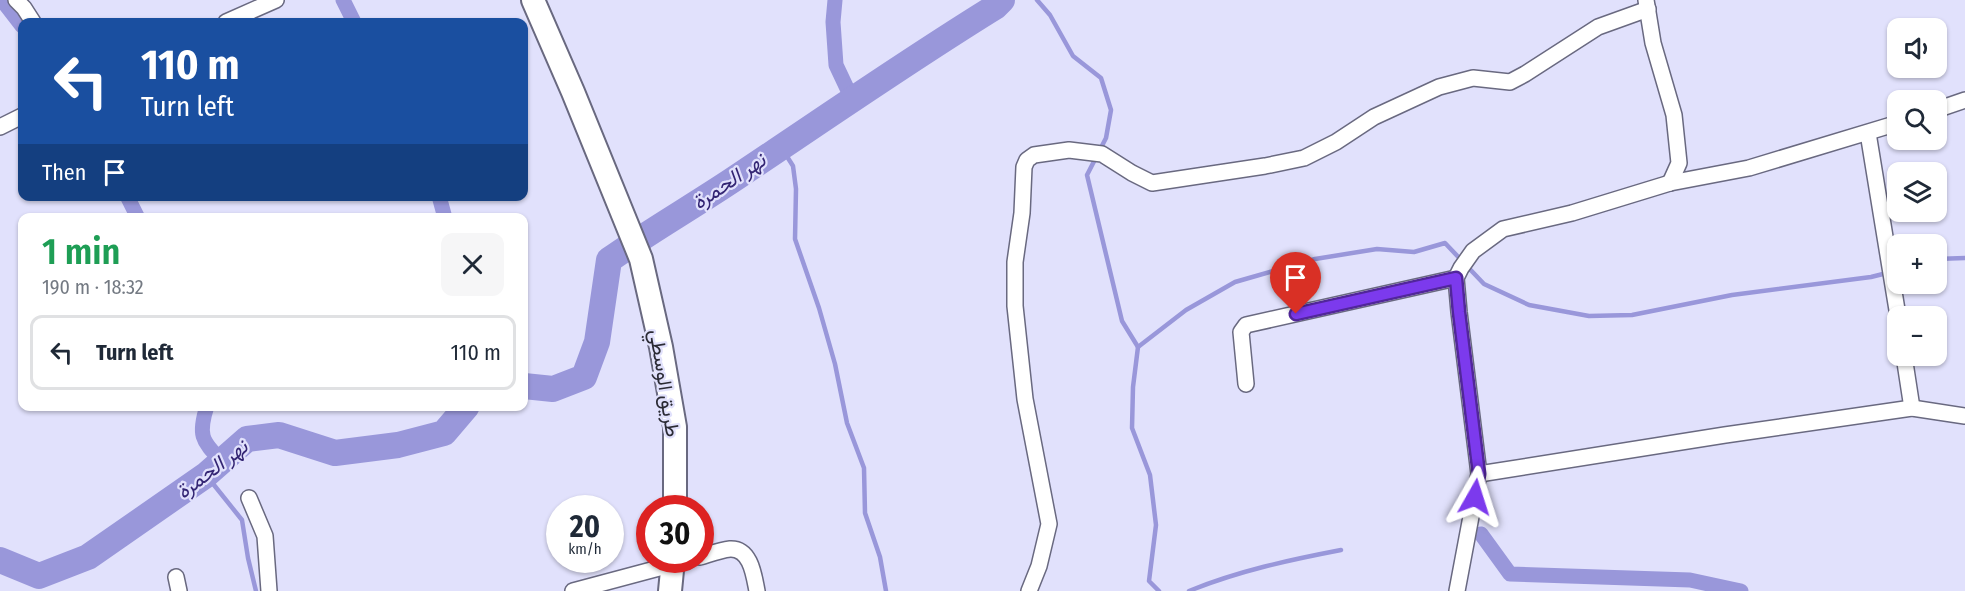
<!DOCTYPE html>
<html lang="en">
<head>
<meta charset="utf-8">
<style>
	:root { --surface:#fff; --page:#f6f6f7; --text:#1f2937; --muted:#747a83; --line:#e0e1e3 }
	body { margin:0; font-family:"Fira Sans Condensed",Vazirmatn,sans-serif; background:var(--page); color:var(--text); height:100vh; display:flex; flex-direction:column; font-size:22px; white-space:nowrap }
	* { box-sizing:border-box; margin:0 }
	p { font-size:20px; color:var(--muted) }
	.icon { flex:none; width:33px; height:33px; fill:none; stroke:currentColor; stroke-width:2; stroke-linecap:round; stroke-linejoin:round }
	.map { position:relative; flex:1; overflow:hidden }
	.panel { position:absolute; left:18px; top:213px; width:510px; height:198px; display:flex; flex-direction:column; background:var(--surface); border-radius:12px; box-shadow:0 2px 4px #0004 }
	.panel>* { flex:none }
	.top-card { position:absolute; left:18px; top:18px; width:510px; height:183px; border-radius:12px; box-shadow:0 2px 4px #0004; background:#1a4fa0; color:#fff; overflow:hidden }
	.fabs { position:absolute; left:1887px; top:18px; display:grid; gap:12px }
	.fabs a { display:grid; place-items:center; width:60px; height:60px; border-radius:12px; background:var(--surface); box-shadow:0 2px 4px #0004; font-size:30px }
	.speed { position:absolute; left:546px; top:495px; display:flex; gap:12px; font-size:30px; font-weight:700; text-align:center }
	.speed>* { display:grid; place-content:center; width:78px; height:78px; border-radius:50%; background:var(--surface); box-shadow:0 2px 4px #0004; line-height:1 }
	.speed small { font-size:15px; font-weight:400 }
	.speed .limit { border:9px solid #d22; background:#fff; color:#111 }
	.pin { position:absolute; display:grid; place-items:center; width:51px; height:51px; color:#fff; margin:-62px -26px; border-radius:50% 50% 50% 0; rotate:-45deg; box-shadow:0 0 6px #0007 }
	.pin .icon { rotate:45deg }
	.me { position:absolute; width:66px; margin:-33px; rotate:6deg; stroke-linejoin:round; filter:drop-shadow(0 0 4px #0008) }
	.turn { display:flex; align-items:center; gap:21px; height:126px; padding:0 24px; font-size:27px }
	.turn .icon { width:78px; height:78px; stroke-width:2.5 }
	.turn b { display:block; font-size:42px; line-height:51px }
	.then { display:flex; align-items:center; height:57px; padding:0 24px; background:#0003; gap:12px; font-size:22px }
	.round { display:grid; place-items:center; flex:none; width:63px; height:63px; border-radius:12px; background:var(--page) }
	.summary { display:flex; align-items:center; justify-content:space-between; height:102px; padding:0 24px }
	h1 { font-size:36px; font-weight:600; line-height:45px; color:#1e9e55 }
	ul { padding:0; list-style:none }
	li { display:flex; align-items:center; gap:18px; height:75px; margin:0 12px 9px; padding:0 12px; border:3px solid var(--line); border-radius:12px }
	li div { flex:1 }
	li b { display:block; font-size:22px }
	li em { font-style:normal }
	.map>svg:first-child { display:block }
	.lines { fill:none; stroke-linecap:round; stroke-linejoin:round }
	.stream { stroke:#9997da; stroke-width:4.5 }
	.canal { stroke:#9997da; stroke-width:15 }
	.river { stroke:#9997da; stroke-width:26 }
	.minor-casing { stroke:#696980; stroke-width:18 }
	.secondary-casing { stroke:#696980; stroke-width:26 }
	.minor { stroke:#fff; stroke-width:15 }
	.secondary { stroke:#fff; stroke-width:22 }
	.route-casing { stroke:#51269a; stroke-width:15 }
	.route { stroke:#7c3aed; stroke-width:10 }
	.labels { text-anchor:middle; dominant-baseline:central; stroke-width:4.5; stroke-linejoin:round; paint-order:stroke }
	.street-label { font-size:20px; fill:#2b2b35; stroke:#e1e1fc }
	.water-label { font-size:21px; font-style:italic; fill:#332573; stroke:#e1e1fc }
</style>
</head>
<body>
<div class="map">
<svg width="1965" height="591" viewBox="0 0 1965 591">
	<rect width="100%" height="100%" fill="#e1e1fc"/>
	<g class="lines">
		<g class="stream">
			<path d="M1037,0L1050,15L1073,56L1101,78L1111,110L1106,138L1087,175L1122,321L1138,347L1133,387L1132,428L1150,475L1156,525L1149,581L1159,591"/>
			<path d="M781,147L793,166L796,189L795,239L819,308L835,364L847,423L864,468L865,513L880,557L886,591"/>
			<path d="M1936,259L1965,258"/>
			<path d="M1138,347L1186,310L1235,282L1315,259L1377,249L1414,252L1445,243L1484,284L1529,305L1589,316L1632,315L1732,295L1871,277L1887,273"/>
			<path d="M206,475L242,520L248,558L256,591"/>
			<path d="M1189,591C1238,571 1289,560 1341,550"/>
		</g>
		<g class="canal">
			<path d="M2,0L22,26"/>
			<path d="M343,0L354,22"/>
			<path d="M835,0L833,22L836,65L852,99"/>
			<path d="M127,196L138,218"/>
			<path d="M439,196L445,218"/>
			<path d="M207,406C198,434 201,441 222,461"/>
			<path d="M1481,534L1510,574L1690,580L1741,591"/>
		</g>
		<g class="river">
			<path d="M524,386L553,389L584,377L597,342L609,260C653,229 699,203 743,173C827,117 909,60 995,7L1002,0"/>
			<path d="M0,560L39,576L88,557L206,475L247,439L279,435L335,453L398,445L444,433L467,406"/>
		</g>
		<g class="minor-casing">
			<g id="minor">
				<path d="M16,0L24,8L33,22"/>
				<path d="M1646,0L1653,43L1674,115L1679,163L1670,183"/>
				<path d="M226,22L276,0"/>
				<path d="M1936,110L1965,100"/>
				<path d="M0,127L22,116"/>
				<path d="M1868,133L1898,316"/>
				<path d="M1904,356L1912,408"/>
				<path d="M1246,384L1241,332L1246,325L1456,278"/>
				<path d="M1479,474L1725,435L1912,408L1965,416"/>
				<path d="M249,498L265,536L269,591"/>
				<path d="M700,557C710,554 720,550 730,549C751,548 754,576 757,591"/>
				<path d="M176,577L179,591"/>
				<path d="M573,591L689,560"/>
				<path d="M1029,591L1039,566L1049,524L1025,399L1015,306V262L1022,213L1024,167L1027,160L1034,155L1069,150L1102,154L1132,173L1152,183L1265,166L1304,158L1336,142L1374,117L1439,87L1473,78L1510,82L1525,74L1598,27L1648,9"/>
				<path d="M1457,591L1479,474L1459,312L1456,278L1461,268L1473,251L1503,229L1572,213L1670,183L1749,168L1898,123"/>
			</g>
		</g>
		<g class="secondary-casing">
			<g id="secondary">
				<path d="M533,0L573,92L641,259L661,347L675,427V508"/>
				<path d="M670,591L673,560"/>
			</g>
		</g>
		<use href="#minor" class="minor"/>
		<use href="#secondary" class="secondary"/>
	</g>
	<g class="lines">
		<g class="route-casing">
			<path id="route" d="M1296,314L1456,278L1459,312L1479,474L1475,497"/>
		</g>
		<use href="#route" class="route"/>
	</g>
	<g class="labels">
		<g class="street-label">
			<text transform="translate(665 383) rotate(81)">طريق الوسطي</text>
		</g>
		<g class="water-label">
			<text transform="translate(729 181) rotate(-34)">نهر الحمرة</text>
			<text transform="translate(212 469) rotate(-37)">نهر الحمرة</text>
		</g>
	</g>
</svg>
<div class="fabs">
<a><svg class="icon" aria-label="sound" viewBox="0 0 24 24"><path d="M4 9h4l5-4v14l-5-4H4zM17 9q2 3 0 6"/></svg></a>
<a><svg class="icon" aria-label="search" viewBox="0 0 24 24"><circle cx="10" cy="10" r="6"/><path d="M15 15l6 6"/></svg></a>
<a><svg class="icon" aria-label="layers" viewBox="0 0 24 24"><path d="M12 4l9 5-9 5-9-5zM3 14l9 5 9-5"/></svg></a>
<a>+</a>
<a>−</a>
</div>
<div class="speed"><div>20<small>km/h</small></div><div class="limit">30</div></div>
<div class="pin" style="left:1296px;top:314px;background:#d93025"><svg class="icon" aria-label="arrive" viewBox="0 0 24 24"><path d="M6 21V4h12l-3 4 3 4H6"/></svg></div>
<svg class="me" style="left:1475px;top:497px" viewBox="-20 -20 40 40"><path d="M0-17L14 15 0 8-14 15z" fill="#7c3aed" stroke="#fff" stroke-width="4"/></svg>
<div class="top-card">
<div class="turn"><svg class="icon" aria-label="left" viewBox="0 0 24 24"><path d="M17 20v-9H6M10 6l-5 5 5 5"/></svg><div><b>110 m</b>Turn left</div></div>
<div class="then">Then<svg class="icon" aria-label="arrive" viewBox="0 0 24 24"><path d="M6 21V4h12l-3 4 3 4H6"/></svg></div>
</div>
<section class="panel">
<div class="summary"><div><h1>1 min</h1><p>190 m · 18:32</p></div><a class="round"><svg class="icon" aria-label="close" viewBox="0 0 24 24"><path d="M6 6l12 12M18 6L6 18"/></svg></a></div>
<ul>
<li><svg class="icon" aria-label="left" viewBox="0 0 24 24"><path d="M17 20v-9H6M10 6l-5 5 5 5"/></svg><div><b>Turn left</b></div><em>110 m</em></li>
</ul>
</section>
</div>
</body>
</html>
